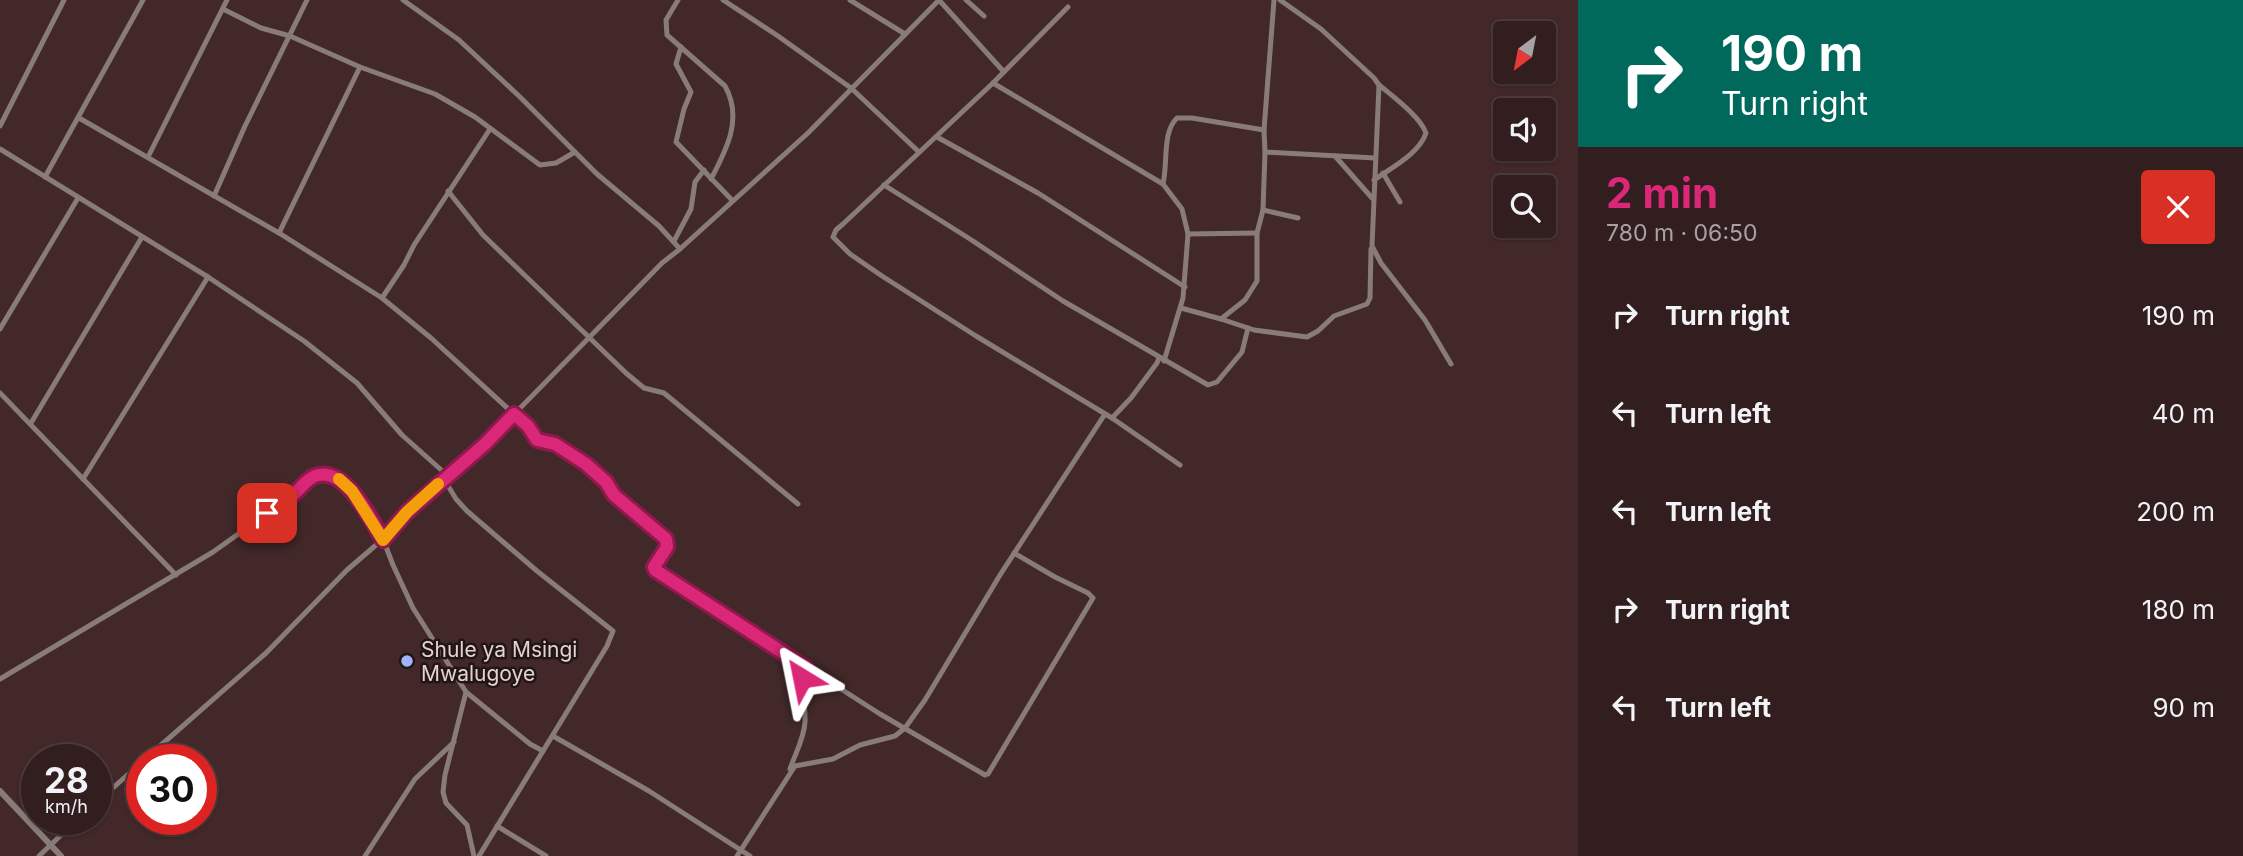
<!DOCTYPE html>
<html lang="en">
<head>
<meta charset="utf-8">
<style>
	:root { --surface:#321e1f; --page:#3a2728; --text:#f1f3f6; --muted:#a8a2a4; --line:#4d3c3d; --accent:#db2777 }
	body { margin:0; font-family:Inter,sans-serif; background:var(--page); color:var(--text); height:100vh; display:flex; flex-direction:column; font-size:26px; white-space:nowrap }
	* { box-sizing:border-box; margin:0 }
	p { font-size:23px; color:var(--muted) }
	.icon { flex:none; width:38px; height:38px; fill:none; stroke:currentColor; stroke-width:2; stroke-linecap:round; stroke-linejoin:round }
	.map { position:relative; flex:1; overflow:hidden }
	.details { display:flex; flex-direction:column; background:var(--surface); width:665px }
	.details>* { flex:none }
	.guide { background:#00695c; color:#fff; overflow:hidden }
	.needle { width:46px; rotate:212deg }
	.buttons { position:absolute; left:1493px; top:21px; display:grid; gap:14px }
	.buttons a { display:grid; place-items:center; width:63px; height:63px; border-radius:7px; background:var(--surface); box-shadow:0 2px 5px #0004,0 0 0 2px var(--line); font-size:35px }
	.speed { position:absolute; left:21px; top:744px; display:flex; gap:14px; font-size:35px; font-weight:700; text-align:center }
	.speed>* { display:grid; place-content:center; width:91px; height:91px; border-radius:50%; background:var(--surface); box-shadow:0 2px 5px #0004,0 0 0 2px var(--line); line-height:1 }
	.speed small { font-size:18px; font-weight:400 }
	.speed .limit { border:10px solid #d22; background:#fff; color:#111 }
	.pin { position:absolute; display:grid; place-items:center; width:60px; height:60px; color:#fff; margin:-30px; border-radius:14px; box-shadow:0 4px 10px #0006 }
	.me { position:absolute; width:77px; margin:-38px; rotate:325deg; stroke-linejoin:round; filter:drop-shadow(0 0 5px #0008) }
	.turn { display:flex; align-items:center; gap:24px; height:147px; padding:0 28px; font-size:32px }
	.turn .icon { width:91px; height:91px; stroke-width:2.5 }
	.turn b { display:block; font-size:49px; line-height:60px }
	.round { display:grid; place-items:center; flex:none; width:74px; height:74px; border-radius:7px; background:var(--page) }
	.head { display:flex; align-items:center; justify-content:space-between; height:119px; padding:0 28px }
	h1 { font-size:42px; font-weight:700; line-height:52px; color:var(--accent) }
	ul { padding:0; list-style:none }
	li { display:flex; align-items:center; gap:21px; height:98px; padding:0 28px }
	li div { flex:1 }
	li b { display:block; font-size:26px }
	li em { font-style:normal }
	main { display:flex; flex:1; min-height:0 }
	.map>svg:first-child { display:block }
	.lines { fill:none; stroke-linecap:round; stroke-linejoin:round }
	.minor { stroke:#897c78; stroke-width:5 }
	.tertiary { stroke:#897c78; stroke-width:6 }
	.route-casing { stroke:#8e194d; stroke-width:18 }
	.route { stroke:#db2777; stroke-width:12 }
	.slow { stroke:#f59e0b; stroke-width:12 }
	.poi-dot { fill:#a3b2fd; stroke:#211515; stroke-width:2.5 }
	.labels { text-anchor:middle; dominant-baseline:central; stroke-width:5; stroke-linejoin:round; paint-order:stroke }
	.poi-label { font-size:21px; fill:#e3d2d1; stroke:#211515; text-anchor:start }
</style>
</head>
<body>
<main>
<div class="map">
<svg width="1578" height="856" viewBox="0 0 1578 856">
	<rect width="100%" height="100%" fill="#422829"/>
	<g class="lines">
		<g class="minor">
			<path d="M403,0L459,40L520,97L597,174L659,226L680,249"/>
			<path d="M678,0L666,20L667,35L725,86C743,118 727,149 711,179"/>
			<path d="M723,0L778,36L851,88L919,152"/>
			<path d="M850,0L905,34"/>
			<path d="M966,0L984,16"/>
			<path d="M1280,0L1321,29L1374,78L1379,85L1372,246L1381,263L1425,320L1451,364"/>
			<path d="M1068,7L993,83L843,224L836,230L833,237L850,254L882,276L976,336L1112,418L1180,465"/>
			<path d="M223,9L261,28L290,36L360,67L435,94L475,117L540,165L556,163L575,152"/>
			<path d="M681,47L676,64L691,92L684,109L676,142L732,200"/>
			<path d="M993,83L1163,184L1182,209L1188,234L1183,298L1164,361"/>
			<path d="M79,118L279,233L382,298L431,338L528,427L537,440L555,444L586,464L606,482L614,495L666,539L667,547L654,567L655,570L880,714L985,775L988,774L1093,598L1088,593L1055,577L1014,553"/>
			<path d="M0,126L64,0"/>
			<path d="M937,137L1038,193L1185,287"/>
			<path d="M0,149L208,277L304,341L357,383L402,435L448,476"/>
			<path d="M1265,152L1375,158"/>
			<path d="M1335,156L1372,198"/>
			<path d="M148,157L227,0"/>
			<path d="M1383,173L1400,202"/>
			<path d="M45,177L143,0"/>
			<path d="M1374,180C1391,168 1419,154 1426,133C1420,116 1392,96 1378,84"/>
			<path d="M1163,184C1168,163 1162,132 1177,118H1192L1264,130"/>
			<path d="M884,185L970,239L1063,301L1208,385L1217,382L1242,352L1248,328"/>
			<path d="M448,191L483,235L626,373L644,388L664,393L798,504"/>
			<path d="M214,196L245,126L307,0"/>
			<path d="M1263,210L1298,218"/>
			<path d="M279,233L360,67"/>
			<path d="M1188,234L1257,233"/>
			<path d="M674,241L691,209L695,182L704,170"/>
			<path d="M382,298L404,265L414,245L490,129"/>
			<path d="M1181,308L1221,319L1245,300L1257,281V233L1263,210L1265,152L1264,130L1274,0"/>
			<path d="M1221,319L1254,330L1307,337L1318,331L1334,316L1367,304L1370,298L1371,249"/>
			<path d="M0,329L78,198"/>
			<path d="M0,393L176,575"/>
			<path d="M1112,418L1131,398L1157,363L1159,358"/>
			<path d="M31,423L142,237"/>
			<path d="M83,479L208,277"/>
			<path d="M444,479L456,499L467,511L537,571L613,631L607,646L479,856"/>
			<path d="M0,679L213,552L293,495L313,477L329,476L344,482L373,523L383,539L393,565L413,608L466,692L530,744L543,751"/>
			<path d="M466,692L445,775L443,792L446,803L467,825L474,856"/>
			<path d="M553,736L649,791L750,856"/>
			<path d="M144,760L266,653L347,570L383,539L407,512L485,444L662,263L680,249L808,133L939,0L1004,72"/>
			<path d="M790,769C795,754 804,739 805,722C806,703 799,686 805,667"/>
			<path d="M96,803L142,762"/>
			<path d="M497,826L546,856"/>
			<path d="M39,856L78,819"/>
			<path d="M365,856L415,779L454,742"/>
			<path d="M737,856L795,766L833,759L860,745L895,736L905,728L925,700L1000,575L1105,414"/>
		</g>
		<path class="tertiary" d="M0,791L61,856"/>
	</g>
	<g class="lines">
		<g class="route-casing">
			<path id="route" d="M267,513C276,507 286,501 294,494C301,488 307,479 315,476C345,465 371,519 383,540L407,512L485,444L514,414L528,426L537,440L555,444L586,464L606,482L614,495L666,539L667,547L654,567L655,570L805,667L802,678"/>
		</g>
		<use href="#route" class="route"/>
		<path class="slow" d="M339,479L352,491L383,540L407,512L438,484"/>
	</g>
	<circle class="poi-dot" cx="407" cy="661" r="7"/>
	<g class="labels">
		<g class="poi-label">
			<text x="421" y="649">Shule ya Msingi<tspan x="421" dy="24">Mwalugoye</tspan></text>
		</g>
	</g>
</svg>
<div class="buttons">
<a><svg class="needle" viewBox="-14 -14 28 28"><path d="M0-13l5 13h-10z" fill="#e53935"/><path d="M0 13l5-13h-10z" fill="#a8a2a4"/></svg></a>
<a><svg class="icon" aria-label="sound" viewBox="0 0 24 24"><path d="M4 9h4l5-4v14l-5-4H4zM17 9q2 3 0 6"/></svg></a>
<a><svg class="icon" aria-label="search" viewBox="0 0 24 24"><circle cx="10" cy="10" r="6"/><path d="M15 15l6 6"/></svg></a>
</div>
<div class="speed"><div>28<small>km/h</small></div><div class="limit">30</div></div>
<div class="pin" style="left:267px;top:513px;background:#d93025"><svg class="icon" aria-label="arrive" viewBox="0 0 24 24"><path d="M6 21V4h12l-3 4 3 4H6"/></svg></div>
<svg class="me" style="left:802px;top:678px" viewBox="-20 -20 40 40"><path d="M0-17L14 15 0 8-14 15z" fill="#db2777" stroke="#fff" stroke-width="4"/></svg>
</div>
<section class="details">
<div class="guide">
<div class="turn"><svg class="icon" aria-label="right" viewBox="0 0 24 24"><path d="M7 20v-9h11M14 6l5 5-5 5"/></svg><div><b>190 m</b>Turn right</div></div>
</div>
<div class="head"><div><h1>2 min</h1><p>780 m · 06:50</p></div><a class="round" style="background:#d93025;color:#fff"><svg class="icon" aria-label="close" viewBox="0 0 24 24"><path d="M6 6l12 12M18 6L6 18"/></svg></a></div>
<ul>
<li><svg class="icon" aria-label="right" viewBox="0 0 24 24"><path d="M7 20v-9h11M14 6l5 5-5 5"/></svg><div><b>Turn right</b></div><em>190 m</em></li>
<li><svg class="icon" aria-label="left" viewBox="0 0 24 24"><path d="M17 20v-9H6M10 6l-5 5 5 5"/></svg><div><b>Turn left</b></div><em>40 m</em></li>
<li><svg class="icon" aria-label="left" viewBox="0 0 24 24"><path d="M17 20v-9H6M10 6l-5 5 5 5"/></svg><div><b>Turn left</b></div><em>200 m</em></li>
<li><svg class="icon" aria-label="right" viewBox="0 0 24 24"><path d="M7 20v-9h11M14 6l5 5-5 5"/></svg><div><b>Turn right</b></div><em>180 m</em></li>
<li><svg class="icon" aria-label="left" viewBox="0 0 24 24"><path d="M17 20v-9H6M10 6l-5 5 5 5"/></svg><div><b>Turn left</b></div><em>90 m</em></li>
</ul>
</section>
</main>
</body>
</html>
